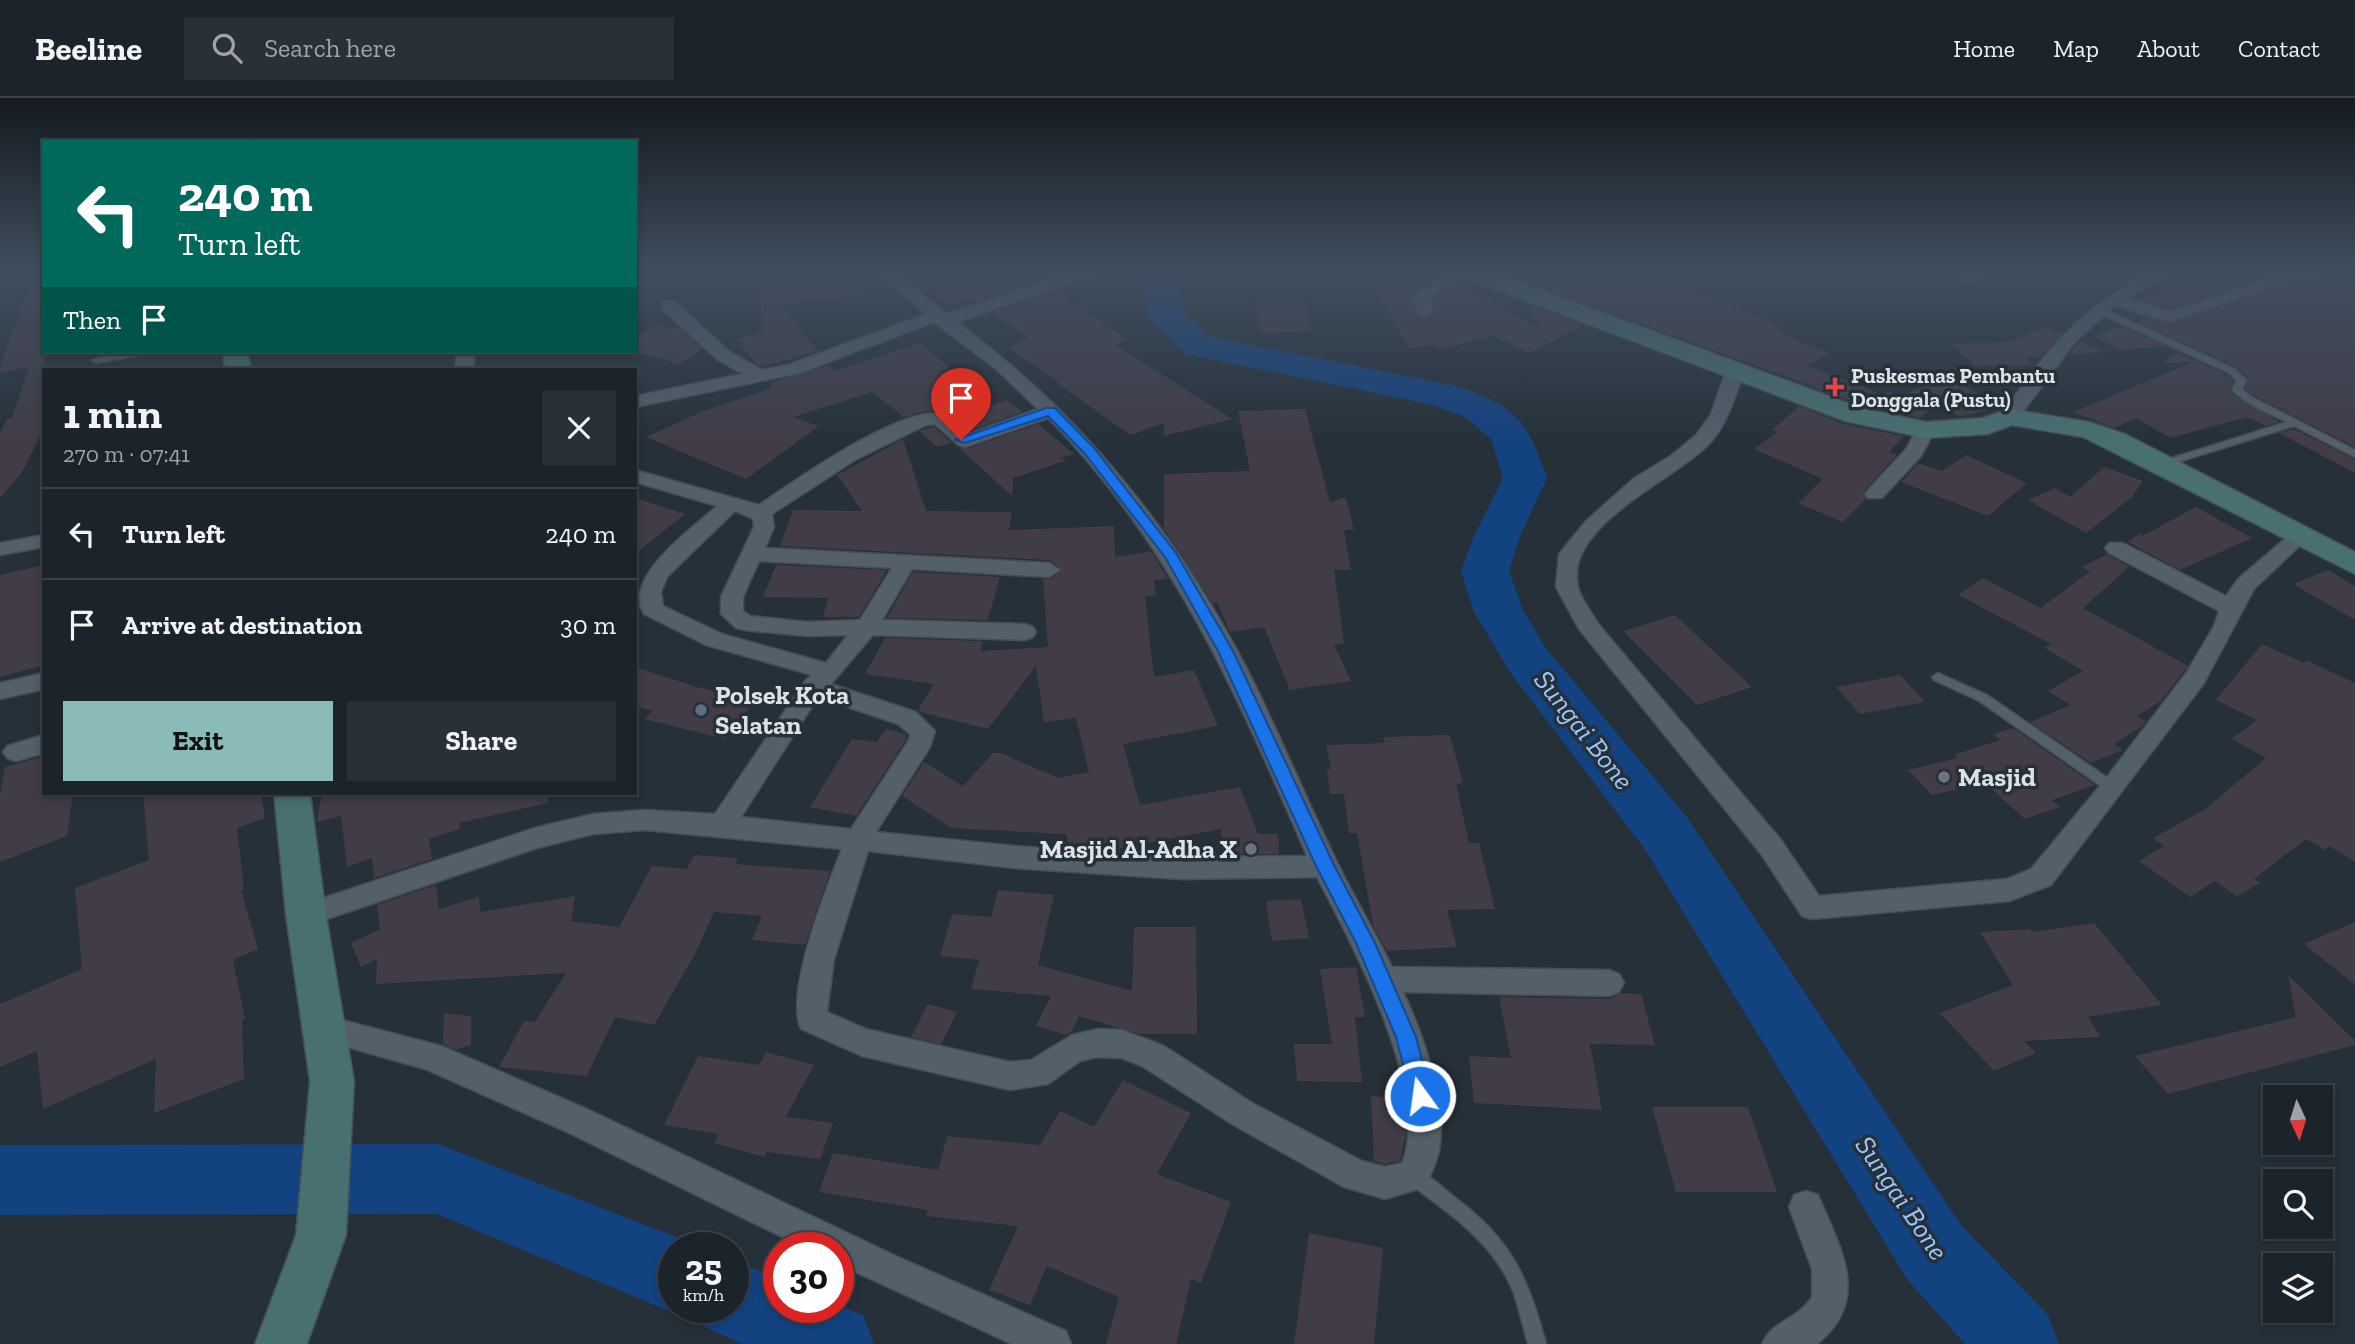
<!DOCTYPE html>
<html lang="en">
<head>
<meta charset="utf-8">
<style>
	:root { --surface:#1c242b; --page:#293037; --text:#f1f3f6; --muted:#a0a4a9; --line:#3a4147; --accent:#8bbbb9 }
	body { margin:0; font-family:"Zilla Slab",serif; background:var(--page); color:var(--text); height:100vh; display:flex; flex-direction:column; font-size:26px; white-space:nowrap }
	* { box-sizing:border-box; margin:0 }
	p { font-size:23px; color:var(--muted) }
	.icon { flex:none; width:38px; height:38px; fill:none; stroke:currentColor; stroke-width:2; stroke-linecap:round; stroke-linejoin:round }
	.map { position:relative; flex:1; overflow:hidden }
	.details { position:absolute; left:42px; top:270px; width:595px; height:427px; display:flex; flex-direction:column; background:var(--surface); border-radius:0px; box-shadow:0 4px 10px #0003,0 0 0 2px var(--line) }
	.details>* { flex:none }
	.guide { position:absolute; left:42px; top:42px; width:595px; height:214px; border-radius:0px; box-shadow:0 4px 10px #0003,0 0 0 2px var(--line); background:#00695c; color:#fff; overflow:hidden }
	.needle { width:46px; rotate:176deg }
	.controls { position:absolute; left:2263px; top:987px; display:grid; gap:14px }
	.controls a { display:grid; place-items:center; width:70px; height:70px; border-radius:0px; background:var(--surface); box-shadow:0 4px 10px #0003,0 0 0 2px var(--line); font-size:35px }
	.speed { position:absolute; left:658px; top:1134px; display:flex; gap:14px; font-size:35px; font-weight:700; text-align:center }
	.speed>* { display:grid; place-content:center; width:91px; height:91px; border-radius:50%; background:var(--surface); box-shadow:0 4px 10px #0003,0 0 0 2px var(--line); line-height:1 }
	.speed small { font-size:18px; font-weight:400 }
	.speed .limit { border:10px solid #d22; background:#fff; color:#111 }
	.pin { position:absolute; display:grid; place-items:center; width:60px; height:60px; color:#fff; margin:-72px -30px; border-radius:50% 50% 50% 0; rotate:-45deg; box-shadow:0 0 7px #0007 }
	.pin .icon { rotate:45deg }
	.me { position:absolute; width:77px; margin:-38px; rotate:346deg; stroke-linejoin:round; filter:drop-shadow(0 0 5px #0008) }
	.turn { display:flex; align-items:center; gap:24px; height:147px; padding:0 21px; font-size:32px }
	.turn .icon { width:91px; height:91px; stroke-width:2.5 }
	.turn b { display:block; font-size:49px; line-height:60px }
	.then { display:flex; align-items:center; height:66px; padding:0 21px; background:#0003; gap:14px; font-size:26px }
	.round { display:grid; place-items:center; flex:none; width:74px; height:74px; border-radius:0px; background:var(--page) }
	.summary { display:flex; align-items:center; justify-content:space-between; height:119px; padding:0 21px }
	h1 { font-size:42px; font-weight:800; line-height:52px }
	.cta { display:flex; gap:14px; margin-top:auto; padding:14px 21px }
	.cta a { flex:1; height:80px; border-radius:0px; background:var(--accent); color:#111; font-size:28px; font-weight:800; line-height:80px; text-align:center }
	.cta a+a { background:var(--page); color:var(--text) }
	ul { padding:0; list-style:none }
	li { display:flex; align-items:center; gap:21px; height:91px; padding:0 21px; border-top:2px solid var(--line) }
	li div { flex:1 }
	li b { display:block; font-size:26px }
	li em { font-style:normal }
	header { display:flex; align-items:center; gap:42px; box-sizing:border-box; height:98px; padding:0 35px; background:var(--surface); border-bottom:2px solid var(--line) }
	header strong { font-size:33px }
	nav { display:flex; gap:38px; margin-inline-start:auto; font-size:24px }
	.search { width:490px; height:63px; background:var(--page); display:flex; align-items:center; gap:18px; box-sizing:border-box; padding:0 24px; border-radius:0px; color:var(--muted); font-size:26px }
	.map>svg:first-child { display:block }
	.lines { fill:none; stroke-linecap:round; stroke-linejoin:round }
	.river { fill:#134281; fill-rule:evenodd }
	.building { fill:#413c48 }
	.lane-casing { stroke:#444d54; stroke-width:3 }
	.street-casing { stroke:#444d54; stroke-width:3 }
	.secondary-casing { stroke:#444d54; stroke-width:3 }
	.lane { fill:#535f69; fill-rule:evenodd }
	.street { fill:#535f69; fill-rule:evenodd }
	.secondary { fill:#487071; fill-rule:evenodd }
	.route { fill:#1a73e8; stroke:#114b97; stroke-width:2 }
	.health-dot { fill:#e0444e; stroke:#253039; stroke-width:2.5 }
	.service-dot { fill:#5c6f8a; stroke:#253039; stroke-width:2.5 }
	.worship-dot { fill:#6b7280; stroke:#253039; stroke-width:2.5 }
	.labels { text-anchor:middle; dominant-baseline:central; stroke-width:7; stroke-linejoin:round; paint-order:stroke }
	.far-poi-label { font-size:21px; font-weight:bold; fill:#dce3e8; stroke:#253039; text-anchor:start }
	.poi-label { font-size:26px; font-weight:bold; fill:#dce3e8; stroke:#253039; text-anchor:start }
	.water-label { font-size:28px; font-style:italic; fill:#9fc6fd; stroke:#253039 }
</style>
</head>
<body>
<header>
<strong>Beeline</strong>
<div class="search"><svg class="icon" aria-label="search" viewBox="0 0 24 24"><circle cx="10" cy="10" r="6"/><path d="M15 15l6 6"/></svg>Search here</div>
<nav><a>Home</a><a>Map</a><a>About</a><a>Contact</a></nav>
</header>
<div class="map">
<svg width="2355" height="1246" viewBox="0 0 2355 1246">
	<rect width="100%" height="100%" fill="#253039"/>
	<g class="lines">
		<g class="river">
			<path d="M1145,172H1181C1173,207 1187,219 1212,239L1457,288C1518,310 1526,321 1547,380L1520,438L1509,473L1523,512L1545,549L1686,718L1961,1127L2048,1217L2059,1246H1965L1907,1181L1644,750L1509,573L1473,512L1461,473L1474,438L1503,380L1491,341L1465,319L1433,307L1186,256L1149,222L1141,188Z"/>
			<path d="M438,1046L701,1149L674,1150V1209H687L674,1215L437,1116L0,1117V1047Z"/>
			<path d="M733,1162L779,1181V1209L838,1207L863,1217L874,1246H743L705,1229L697,1209H733Z"/>
		</g>
	</g>
	<g class="building">
		<path d="M35,172H44V330L22,374L0,400V335L7,321L12,320L29,269L0,275V269Z"/>
		<path d="M757,172L841,175L866,197L780,207L818,253L762,269L754,264L737,241L764,234Z"/>
		<path d="M954,172H985L991,177L1008,172H1072L976,204L972,201L950,208L916,184Z"/>
		<path d="M1091,172H1126L1127,179L1062,197L1128,242L1115,247L1233,321L1164,338V325L1130,337L1056,284L1058,283L1008,250L1029,240L992,215L1090,181Z"/>
		<path d="M1510,172H1631L1681,194L1690,190L1783,229L1776,233L1829,255L1807,268L1883,297L1887,293L1900,298L1967,271L1955,283L2002,308L1960,319L1936,304L1920,320L1862,307L1514,179Z"/>
		<path d="M2208,172H2289L2169,211L2138,201Z"/>
		<path d="M2324,172H2355V349L2251,296L2245,290L2248,280L2236,269L2138,224L2149,220L2170,226Z"/>
		<path d="M1401,173L1424,188L1409,198L1419,220H1426L1435,214L1433,199L1462,186L1543,234L1528,206L1584,227L1529,255L1493,237L1440,252L1433,247L1409,250L1381,201L1386,200L1362,185Z"/>
		<path d="M1304,203L1312,233L1261,235L1255,204Z"/>
		<path d="M656,226L682,232L702,251L679,266L635,253V240Z"/>
		<path d="M2044,229L2062,236L2041,259L2026,260L2033,267L1975,268L1951,246L2010,244Z"/>
		<path d="M2122,229L2165,248L2122,252L2095,238Z"/>
		<path d="M2080,243L2104,254L2069,257Z"/>
		<path d="M921,245L950,270L942,273L992,307L1007,302L1022,314L969,333L946,313H926L904,319L872,294L793,319L819,328L746,381L646,339L701,314L772,290L769,285L829,267L834,273L838,272Z"/>
		<path d="M2178,255L2228,277L2234,283L2229,292L2236,299L2280,324L2266,328L2248,319L2170,340L2136,320L2114,330L2073,314L2193,264L2162,265Z"/>
		<path d="M1799,308L1844,326L1904,338L1889,354L1897,357L1863,394L1866,401L1843,424L1798,405L1823,381L1754,351L1777,334L1772,332Z"/>
		<path d="M1305,311L1330,404L1346,399L1354,432H1344L1351,472H1334L1344,545L1334,547L1351,583L1290,592L1264,529L1230,534L1217,504L1213,505L1164,431V376L1250,373L1238,313Z"/>
		<path d="M1038,326L1074,356L1062,360L1065,363L1013,380L1012,398L959,350L966,351Z"/>
		<path d="M934,329L952,345L937,349L919,333Z"/>
		<path d="M2294,331L2355,361V375L2279,335Z"/>
		<path d="M903,341L926,413L1012,414L1009,432L1114,428L1115,459L1151,453L1168,481L1154,482L1156,497L1145,498L1154,579L1194,572L1218,628L1123,646L1140,707L1240,689L1258,736H1278L1279,756H1222L1221,731L1111,752L1069,749L1066,736L951,730L902,698L924,664L963,688L993,655H1001L1058,680L1089,674L1076,620L1044,624L1036,568L988,631L920,614L918,612L934,586L865,576L885,540L982,543L981,553L1048,549L1043,481H1050L1061,474V470L1049,462L780,448L793,412L862,413L837,377Z"/>
		<path d="M1966,357L2027,385L1988,418L1901,384L1918,365L1942,373Z"/>
		<path d="M2104,369L2143,383L2132,399L2086,435L2028,402L2055,390L2070,399Z"/>
		<path d="M635,400L685,416L635,456Z"/>
		<path d="M2196,409L2252,440L2180,472L2128,444L2140,435L2142,438Z"/>
		<path d="M2107,456L2129,469L2083,510L2188,568L2161,603L2137,618L2146,624L2142,628L2114,646L2123,652L2091,665L2030,624L2070,607L2048,593L2083,573L2045,550L2051,546L1958,497L1983,480L2041,510L2090,473L2082,469Z"/>
		<path d="M44,467V567L0,579V477Z"/>
		<path d="M776,467L887,472L859,519H823L828,500L763,499Z"/>
		<path d="M2328,472L2355,488V522L2293,486Z"/>
		<path d="M913,474L1000,479L988,522L887,520Z"/>
		<path d="M1675,517L1752,589L1697,607L1623,533Z"/>
		<path d="M2262,546L2304,565L2306,562L2355,585V764L2329,748L2325,752L2306,741L2254,781L2260,785L2237,799L2215,783L2190,799L2139,763L2164,748L2153,740L2204,712L2266,660L2232,641L2257,622L2216,602Z"/>
		<path d="M635,569L697,589L755,602L725,641L645,621L652,613L635,608Z"/>
		<path d="M1900,577L1925,604L1860,616L1836,589Z"/>
		<path d="M2013,630L2095,687L2052,702L2060,709L2025,721L1985,685L1932,697L1908,672L1958,660L1954,657L2000,642L1993,636Z"/>
		<path d="M886,631L906,636L907,640L856,718L810,709L852,641L877,644Z"/>
		<path d="M1450,637L1463,685L1456,686L1469,745H1479L1495,811L1447,812L1457,849L1387,853L1373,827L1357,735H1349L1344,696H1330L1327,671H1331L1326,647L1385,645L1383,639Z"/>
		<path d="M44,658V695H73L67,738L0,764V698L5,669Z"/>
		<path d="M143,695H261L265,720L237,730L244,791L241,792L258,851L233,862L245,921L242,923L244,981L154,1015L156,961L43,1011L37,953L0,969V906L82,871L75,790L149,762Z"/>
		<path d="M322,695H547L548,705L459,725L460,731L429,741L432,761L374,780L372,760L347,769L341,718L317,724Z"/>
		<path d="M694,757L738,760L735,766L830,773L805,847L752,842L762,818L714,814L696,854L654,927L615,919L587,978L499,969L524,923L535,924L566,875L376,886L377,861L361,869L351,845L380,831L377,807L436,787L439,811L479,799L480,814L575,798L571,823L619,829L652,768L687,771Z"/>
		<path d="M998,792L1054,797L1038,867L1132,893L1134,829H1196L1197,936H1140L1079,918L1071,934L1066,937L1036,928L1051,898L971,891L979,862L940,858L952,816L991,819Z"/>
		<path d="M1301,801L1309,840L1272,843L1266,803Z"/>
		<path d="M2355,824V887L2304,846Z"/>
		<path d="M2094,825L2162,907L2088,919L2101,939L2024,943L2036,955L1994,973L1940,915L2013,887L1980,834L2030,831L2032,834Z"/>
		<path d="M1356,869L1365,919H1355L1362,984L1297,983L1294,946H1332L1320,871Z"/>
		<path d="M2288,877L2355,943V947L2168,996L2135,958L2296,919Z"/>
		<path d="M1621,895L1641,896L1655,947L1590,946L1602,1012L1474,1005L1469,958L1511,960L1499,899L1609,901Z"/>
		<path d="M928,906L957,914L941,946L911,939Z"/>
		<path d="M444,915L471,918V947L456,952L443,946Z"/>
		<path d="M766,954L814,967L786,1019L833,1025L820,1061L767,1054L764,1059L714,1045L719,1036L664,1027L698,958L759,967Z"/>
		<path d="M1123,982L1191,1015L1157,1076L1231,1104L1201,1185L1191,1181L1176,1246H1106L1119,1199L1047,1168L1030,1207L989,1192L1018,1128L926,1118L928,1112L819,1094L833,1055L938,1072L947,1038L1040,1047L1060,1013L1094,1029Z"/>
		<path d="M1371,998L1403,1000L1406,1035L1400,1063L1385,1066L1374,1063Z"/>
		<path d="M1652,1009H1748L1777,1094H1676Z"/>
		<path d="M1309,1135L1383,1150L1374,1246H1294Z"/>
	</g>
	<g class="lines">
		<g class="lane-casing">
			<g id="lane">
				<path d="M2096,210H2102L2235,271L2246,282L2242,291L2250,298L2355,352V359L2294,328L2165,368H2159V364L2287,324C2268,315 2247,307 2232,292L2237,282L2229,275L2096,214Z"/>
				<path d="M126,254H142L138,257L96,265L92,262Z"/>
				<path d="M1938,575L1987,597L2118,687L2119,690L2118,693H2108L1979,603L1934,582L1932,579Z"/>
				<path d="M1413,1070C1428,1076 1441,1088 1453,1098C1511,1141 1528,1178 1546,1246H1528C1523,1228 1519,1210 1513,1193C1493,1144 1448,1114 1407,1084L1405,1078L1407,1072Z"/>
			</g>
		</g>
		<g class="street-casing">
			<g id="street">
				<path d="M874,172H891L947,216L1077,173H1089V179L957,224C1081,316 1175,433 1246,569C1279,634 1306,701 1338,766C1355,801 1375,834 1392,869L1609,872L1619,876L1624,885L1619,894L1609,898L1403,894C1423,936 1448,1006 1439,1053C1436,1066 1430,1078 1425,1089L1385,1101L1344,1089L1232,1026L1142,968L1121,960L1098,959L1080,963L1048,986L1010,992L862,958L801,931C784,895 827,788 842,751L645,732L593,736L537,750L306,828L296,825L292,817L296,809L535,730L593,716L645,712L715,716L805,583L812,577L706,547L644,516C621,480 693,430 717,408L635,384V372L759,407C796,382 903,305 946,316L968,336L1038,311L996,271L934,224L799,275L635,309V298L743,276L718,262L662,211V203H674L730,254L762,272L788,267L926,216ZM1048,320C1173,447 1237,597 1307,758L1181,759L1014,748L876,734L930,649L935,633L916,614L831,586L873,537L1025,542L1033,539L1036,534L1033,529L1025,526L882,522L912,471L1049,479L1060,472L1049,465L765,450L774,429L772,416L855,362L926,327L935,326L958,347L965,349ZM735,413L753,421L754,429L721,499V516L736,530L744,532L808,538L848,537L826,565L722,536L663,508L661,494L667,479ZM759,463L892,470L860,522L808,524L750,518L743,513V499ZM818,599L898,626L910,636L909,642L851,731L741,719ZM868,753L1014,770L1181,781L1317,779C1350,842 1432,994 1402,1065L1385,1069L1362,1063L1254,1006L1164,948L1122,932L1098,931L1072,937L1031,962L1010,964L866,931L827,914L834,861Z"/>
				<path d="M1463,172L1480,174L1430,198L1433,213L1425,218L1419,217L1411,199L1413,196Z"/>
				<path d="M1972,172H1993L1973,183H1961V177Z"/>
				<path d="M2156,172H2176L2126,200L2169,214L2297,172H2321L2169,224L2115,207L2074,245L2016,323H2002L2000,319C2048,250 2079,210 2156,172Z"/>
				<path d="M457,254H475L473,271H455Z"/>
				<path d="M1735,268L1744,273C1735,298 1728,325 1710,345C1676,382 1563,427 1578,489C1581,502 1593,516 1599,527L1781,742L1819,798L2007,781L2031,771L2104,683L2187,574L2214,528L2219,513L2109,455L2105,450L2109,445H2123L2226,498L2238,481L2293,434H2307L2310,438L2254,491L2204,585L2051,787L2009,803L1812,821L1802,818L1761,756L1579,531L1556,489L1559,456L1586,423L1633,381L1672,357L1696,337L1711,316L1726,273Z"/>
				<path d="M1926,326L1935,332L1921,358L1882,400H1868L1865,396L1868,392L1906,351L1919,328Z"/>
				<path d="M44,437V449L0,457V445Z"/>
				<path d="M44,575V591L0,601V585Z"/>
				<path d="M44,637V655L16,663L7,660L3,654L7,648Z"/>
				<path d="M323,917L441,948L589,1012L898,1159L1066,1233L1071,1246H1012L838,1166V1150H805L567,1034L425,971L312,939L308,930L312,921Z"/>
				<path d="M1806,1093L1818,1097C1841,1151 1872,1202 1817,1246H1762C1771,1223 1799,1221 1812,1199V1171L1789,1109L1794,1097Z"/>
			</g>
		</g>
		<g class="secondary-casing">
			<g id="secondary">
				<path d="M1455,172H1487L1861,310L1926,324L1983,320L2009,311L2089,324L2125,336L2355,454V476L2083,339L2012,327L1988,336L1926,340L1845,323L1458,177Z"/>
				<path d="M223,254H247L251,271H225Z"/>
				<path d="M274,695H310L326,817L354,983L346,1137L307,1246H255L296,1137L310,983L286,817Z"/>
			</g>
		</g>
		<use href="#lane" class="lane"/>
		<use href="#street" class="street"/>
		<use href="#secondary" class="secondary"/>
	</g>
	<linearGradient id="sky" x2="0" y2="1"><stop stop-color="#141a1f"/><stop offset="0.5" stop-color="#404e5f"/><stop offset="1" stop-color="#404e5f" stop-opacity="0"/></linearGradient>
	<rect width="2355" height="346" fill="url(#sky)"/>
	<path class="route" d="M1046,310H1055L1094,350L1176,455L1233,553L1334,767L1375,845L1416,939L1431,998L1428,1005L1420,1008L1413,1005L1396,939L1356,845L1316,768L1218,553L1165,459L1085,356L1048,318L965,345L955,342Z"/>
	<path class="health-dot" d="M1831.5 278.5h7v7h7v7h-7v7h-7v-7h-7v-7h7z"/>
	<circle class="service-dot" cx="701" cy="612" r="7"/>
	<g class="worship-dot">
		<circle cx="1944" cy="679" r="7"/>
		<circle cx="1251" cy="751" r="7"/>
	</g>
	<g class="labels">
		<g class="far-poi-label">
			<text x="1851" y="277">Puskesmas Pembantu<tspan x="1851" dy="24">Donggala (Pustu)</tspan></text>
		</g>
		<g class="poi-label">
			<text x="715" y="597">Polsek Kota<tspan x="715" dy="30">Selatan</tspan></text>
			<text x="1958" y="679">Masjid</text>
			<text x="1237" y="751" text-anchor="end">Masjid Al-Adha X</text>
		</g>
		<g class="water-label">
			<text transform="translate(1584 632) rotate(52)">Sungai Bone</text>
			<text transform="translate(1902 1100) rotate(56)">Sungai Bone</text>
		</g>
	</g>
</svg>
<div class="controls">
<a><svg class="needle" viewBox="-14 -14 28 28"><path d="M0-13l5 13h-10z" fill="#e53935"/><path d="M0 13l5-13h-10z" fill="#a0a4a9"/></svg></a>
<a><svg class="icon" aria-label="search" viewBox="0 0 24 24"><circle cx="10" cy="10" r="6"/><path d="M15 15l6 6"/></svg></a>
<a><svg class="icon" aria-label="layers" viewBox="0 0 24 24"><path d="M12 4l9 5-9 5-9-5zM3 14l9 5 9-5"/></svg></a>
</div>
<div class="speed"><div>25<small>km/h</small></div><div class="limit">30</div></div>
<div class="pin" style="left:961px;top:342px;background:#d93025"><svg class="icon" aria-label="arrive" viewBox="0 0 24 24"><path d="M6 21V4h12l-3 4 3 4H6"/></svg></div>
<svg class="me" style="left:1420px;top:998px" viewBox="-20 -20 40 40"><circle r="17" fill="#1a73e8" stroke="#fff" stroke-width="3"/><path d="M0-11L8 9 0 5-8 9z" fill="#fff"/></svg>
<div class="guide">
<div class="turn"><svg class="icon" aria-label="left" viewBox="0 0 24 24"><path d="M17 20v-9H6M10 6l-5 5 5 5"/></svg><div><b>240 m</b>Turn left</div></div>
<div class="then">Then<svg class="icon" aria-label="arrive" viewBox="0 0 24 24"><path d="M6 21V4h12l-3 4 3 4H6"/></svg></div>
</div>
<section class="details">
<div class="summary"><div><h1>1 min</h1><p>270 m · 07:41</p></div><a class="round"><svg class="icon" aria-label="close" viewBox="0 0 24 24"><path d="M6 6l12 12M18 6L6 18"/></svg></a></div>
<ul>
<li><svg class="icon" aria-label="left" viewBox="0 0 24 24"><path d="M17 20v-9H6M10 6l-5 5 5 5"/></svg><div><b>Turn left</b></div><em>240 m</em></li>
<li><svg class="icon" aria-label="arrive" viewBox="0 0 24 24"><path d="M6 21V4h12l-3 4 3 4H6"/></svg><div><b>Arrive at destination</b></div><em>30 m</em></li>
</ul>
<div class="cta"><a>Exit</a><a>Share</a></div>
</section>
</div>
</body>
</html>
